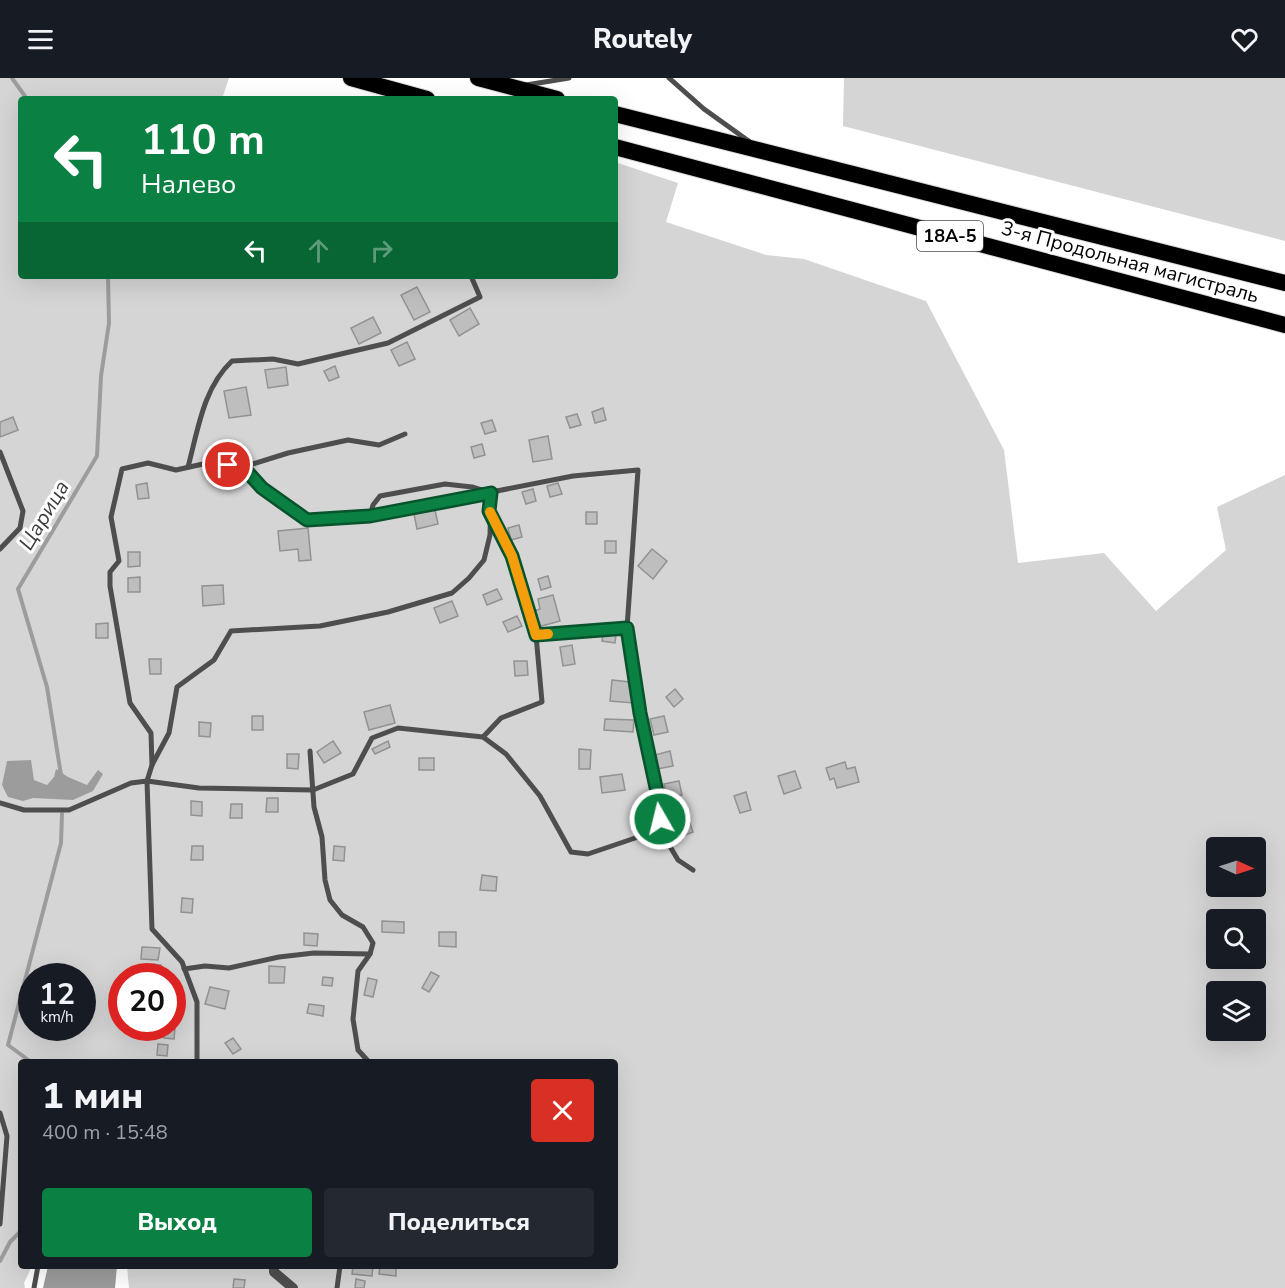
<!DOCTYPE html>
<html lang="ru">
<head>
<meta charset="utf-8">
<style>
	:root { --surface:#171b24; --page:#242831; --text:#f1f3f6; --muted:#9ea1a6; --accent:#0b8043 }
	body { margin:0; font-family:"Nunito Sans",sans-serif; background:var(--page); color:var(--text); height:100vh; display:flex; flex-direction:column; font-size:22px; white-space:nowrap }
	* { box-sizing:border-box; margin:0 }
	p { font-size:20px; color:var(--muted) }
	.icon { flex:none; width:33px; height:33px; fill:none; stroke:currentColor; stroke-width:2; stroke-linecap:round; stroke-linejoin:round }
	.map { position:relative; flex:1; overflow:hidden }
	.sheet { position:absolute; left:18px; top:981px; width:600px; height:210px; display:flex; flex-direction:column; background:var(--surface); border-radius:6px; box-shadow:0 6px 24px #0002 }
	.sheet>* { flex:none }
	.guide { position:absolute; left:18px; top:18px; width:600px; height:183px; border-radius:6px; box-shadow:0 6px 24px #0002; background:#0b8043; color:#fff; overflow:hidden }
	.needle { width:39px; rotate:93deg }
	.tools { position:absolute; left:1206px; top:759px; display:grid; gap:12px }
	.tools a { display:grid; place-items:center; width:60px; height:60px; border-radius:6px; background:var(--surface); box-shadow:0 6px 24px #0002; font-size:30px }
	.speed { position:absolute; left:18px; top:885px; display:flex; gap:12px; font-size:30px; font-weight:700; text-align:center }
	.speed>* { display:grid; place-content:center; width:78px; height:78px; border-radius:50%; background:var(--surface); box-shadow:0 6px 24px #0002; line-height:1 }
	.speed small { font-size:15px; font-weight:400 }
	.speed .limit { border:9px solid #d22; background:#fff; color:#111 }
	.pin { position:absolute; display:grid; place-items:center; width:51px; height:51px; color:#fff; margin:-26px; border:3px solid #fff; border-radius:50%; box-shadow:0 2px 6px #0007 }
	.me { position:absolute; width:66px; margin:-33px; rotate:352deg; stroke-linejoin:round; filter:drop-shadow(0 0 4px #0008) }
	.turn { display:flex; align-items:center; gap:21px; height:126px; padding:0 24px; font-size:27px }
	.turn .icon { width:78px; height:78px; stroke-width:2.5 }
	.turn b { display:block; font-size:42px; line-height:51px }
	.lanes { display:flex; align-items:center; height:57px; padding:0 24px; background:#0003; justify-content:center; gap:30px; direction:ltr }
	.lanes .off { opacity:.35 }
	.round { display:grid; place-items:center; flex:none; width:63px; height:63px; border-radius:6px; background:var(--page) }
	.summary { display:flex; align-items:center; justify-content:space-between; height:102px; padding:0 24px }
	h1 { font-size:36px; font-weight:800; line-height:45px }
	.button { display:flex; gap:12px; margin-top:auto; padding:12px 24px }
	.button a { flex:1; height:69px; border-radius:6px; background:var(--accent); color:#fff; font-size:24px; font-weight:800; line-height:69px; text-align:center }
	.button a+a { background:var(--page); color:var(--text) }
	header { display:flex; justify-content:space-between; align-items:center; height:78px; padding:0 24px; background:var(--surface); font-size:27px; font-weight:800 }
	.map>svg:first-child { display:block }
	.green { fill:#d5d5d5; fill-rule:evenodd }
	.water { fill:#9c9c9c }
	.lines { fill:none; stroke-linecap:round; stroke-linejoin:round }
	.stream { stroke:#9c9c9c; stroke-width:4 }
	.building { fill:#bebebe; stroke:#929292; stroke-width:1.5 }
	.trunk-casing { stroke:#dbdbdb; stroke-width:18 }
	.service { stroke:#4e4e4e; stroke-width:5 }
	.minor { stroke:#4e4e4e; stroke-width:10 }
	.trunk { stroke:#000; stroke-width:16 }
	.route-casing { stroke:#07532c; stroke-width:15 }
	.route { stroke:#0b8043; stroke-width:10 }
	.slow { stroke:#f59e0b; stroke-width:10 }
	.labels { text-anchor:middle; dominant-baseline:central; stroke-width:6; stroke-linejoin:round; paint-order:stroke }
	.shield { fill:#fff; stroke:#4c4c4c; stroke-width:1.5 }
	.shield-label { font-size:18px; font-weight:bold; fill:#000 }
	.street-label { font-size:20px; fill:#000; stroke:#fff }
	.water-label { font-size:21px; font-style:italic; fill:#3d3d3d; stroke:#fff }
</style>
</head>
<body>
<header><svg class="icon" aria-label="menu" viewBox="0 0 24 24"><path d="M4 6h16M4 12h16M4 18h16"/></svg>Routely<svg class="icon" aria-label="heart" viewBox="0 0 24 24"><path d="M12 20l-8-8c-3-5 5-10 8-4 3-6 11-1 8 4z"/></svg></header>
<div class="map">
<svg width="1285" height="1210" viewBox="0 0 1285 1210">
	<rect width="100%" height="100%" fill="#fff"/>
	<g class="green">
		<path d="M0,0H229L222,21H21V198H615V84L678,105L666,144L766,177L804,181L926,223L1004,372L1018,485L1104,475L1156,533L1226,472L1217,429L1285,397V1210H129L127,1188H615V984H21V1188H32L24,1205L25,1210H0ZM1216,770H1256V808H1216ZM1216,842H1256V880H1216ZM32,898H82V950H32ZM122,898H172V950H122ZM1216,914H1256V952H1216Z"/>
		<path d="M844,0H1285V163L843,48Z"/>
	</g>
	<g class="water">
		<path d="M31,682L34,702L47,707L54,699L56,691L68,699L87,707L98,692L103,696L93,713L73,722L33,720L23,723L8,719L2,707L7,683Z"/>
		<path d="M48,1188H117L115,1210H43Z"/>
	</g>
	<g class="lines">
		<g class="stream">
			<path d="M12,0L27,21"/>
			<path d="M61,697L47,609L18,511L97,378L101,298L109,245L108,198"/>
			<path d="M31,984L8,967L61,765L62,736"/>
			<path d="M0,1183L10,1164L21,1153"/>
		</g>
	</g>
	<g class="building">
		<path d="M417,209L430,234L414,242L401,217Z"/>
		<path d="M470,230L479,246L459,258L450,242Z"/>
		<path d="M373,239L381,255L359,266L351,250Z"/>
		<path d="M407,264L415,281L399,288L391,272Z"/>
		<path d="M335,288L339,299L329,303L324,293Z"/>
		<path d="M286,289L288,307L268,310L265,292Z"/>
		<path d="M246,309L251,337L229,340L224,313Z"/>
		<path d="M603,330L606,342L595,345L592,334Z"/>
		<path d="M577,336L581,347L570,350L566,339Z"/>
		<path d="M13,339L18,352L0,359V344Z"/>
		<path d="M492,342L496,353L485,356L481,345Z"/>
		<path d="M548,358L552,381L533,384L529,362Z"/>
		<path d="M482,366L485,377L474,380L471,369Z"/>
		<path d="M147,405L149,420L138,421L136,407Z"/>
		<path d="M558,405L562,416L550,419L547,408Z"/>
		<path d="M533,411L536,423L526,426L522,414Z"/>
		<path d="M435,432L438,446L417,451L414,436Z"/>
		<rect x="586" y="434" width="11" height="12"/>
		<path d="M519,447L522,459L511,462L508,450Z"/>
		<path d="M308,450L311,482L299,483L298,471L280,473L278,453Z"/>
		<rect x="605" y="463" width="11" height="12"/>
		<path d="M652,471L667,483L653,501L638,488Z"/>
		<path d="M128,474H140V488L128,489Z"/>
		<path d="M548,498L551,509L541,512L538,501Z"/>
		<path d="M140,499V514H128V500Z"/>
		<path d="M223,507L224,526L203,528L202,508Z"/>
		<path d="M497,511L502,521L487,527L483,517Z"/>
		<path d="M553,517L560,543L538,549L534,533L540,531L538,521Z"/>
		<path d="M452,523L458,538L440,545L434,530Z"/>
		<path d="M517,538L522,548L508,554L503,544Z"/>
		<path d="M108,545V560H96V546Z"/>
		<path d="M603,555L616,556L615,565L602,563Z"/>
		<path d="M572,567L575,586L563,588L560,569Z"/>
		<path d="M149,581H161V596H150Z"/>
		<path d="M514,583H527L528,597L515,598Z"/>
		<path d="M612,602L630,604L634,625L610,623Z"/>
		<path d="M675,611L683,621L674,629L666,619Z"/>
		<path d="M390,627L395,645L369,652L364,634Z"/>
		<rect x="252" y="638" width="11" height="14"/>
		<path d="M664,638L668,654L654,657L650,641Z"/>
		<path d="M605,641L634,642L633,654L604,652Z"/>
		<path d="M199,644L211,645L210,659L199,658Z"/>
		<path d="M333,663L341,675L324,685L317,674Z"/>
		<path d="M388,663L390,669L375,676L372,671Z"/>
		<path d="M579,671L591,672L590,691H579Z"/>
		<path d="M670,673L673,688L657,691L655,677Z"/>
		<path d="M287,676H299L298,691L287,690Z"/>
		<rect x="419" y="680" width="15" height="12"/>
		<path d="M845,684L847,691L855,689L859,704L837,710L834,700L830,702L826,690Z"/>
		<path d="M795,693L801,710L784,716L778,698Z"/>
		<path d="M622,696L625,712L602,715L600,699Z"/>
		<path d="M679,703L682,717L667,720L664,706Z"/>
		<path d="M746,714L751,732L740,735L734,718Z"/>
		<path d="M267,720H278V734H266Z"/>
		<path d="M191,723L202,724V738L191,737Z"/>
		<path d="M231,726H242V740H230Z"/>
		<path d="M685,731L693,754L677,760L669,736Z"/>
		<path d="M192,768H203V782H191Z"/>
		<path d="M334,768L345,769L344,783L333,782Z"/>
		<path d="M482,797L497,799L496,813L480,812Z"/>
		<path d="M182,820L193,821L192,835L181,834Z"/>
		<path d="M382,843L404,844V855L382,854Z"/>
		<path d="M439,854H456V869L439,868Z"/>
		<path d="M304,855L318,856L317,868L304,867Z"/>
		<path d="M142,869L160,870L158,882L141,881Z"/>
		<path d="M150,886L161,887V898H150Z"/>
		<path d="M269,888L285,889L284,905H269Z"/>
		<path d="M431,894L439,898L429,914L422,910Z"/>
		<path d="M323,899L333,900L332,908L322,907Z"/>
		<path d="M368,900L377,902L373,919L364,917Z"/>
		<path d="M210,909L229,913L225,931L205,926Z"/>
		<path d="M309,926L324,928L323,938L307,935Z"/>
		<path d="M165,950H175L174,961L164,960Z"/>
		<path d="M233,960L241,971L233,976L225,965Z"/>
		<path d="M158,966L168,967L167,978L157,977Z"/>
		<path d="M353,1188H373L372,1198L352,1196Z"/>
		<path d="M380,1188H396V1198L379,1196Z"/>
		<path d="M234,1201L245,1202L244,1210H233Z"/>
		<path d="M356,1201L365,1203L364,1210H355Z"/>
	</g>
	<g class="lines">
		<g class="trunk-casing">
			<g id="trunk">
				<path d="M351,0L427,21"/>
				<path d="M478,0L557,21"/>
				<path d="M615,36L1285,205"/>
				<path d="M615,69L1285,247"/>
			</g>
		</g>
		<g class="service">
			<path d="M669,0L704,31L750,64"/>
			<path d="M526,7L569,0"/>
			<path d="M0,374L23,433L20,450L0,471"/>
			<path d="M188,389C198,352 203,310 232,283L273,281L298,286L388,265L480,219L471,198"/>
			<path d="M243,389L263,410L307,442L370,438L573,398L638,392L627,550L640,635L656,714L660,740L647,756L588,776L571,774L540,718L506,676L483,659L398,650L372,660L353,696L313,712L199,710L147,703L152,687L151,655L130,625L110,508V494L119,483L111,439L122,391L148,385L176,392L212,384L243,389L288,375L348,362L379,367L405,356"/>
			<path d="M536,557L627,550"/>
			<path d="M483,659L501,640L542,624L536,557L512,478L490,435"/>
			<path d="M310,673L314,729L322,759L325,802L330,822L342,837L363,849L373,865L370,876L358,893L353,941L358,972L369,984"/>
			<path d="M152,687L169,655L177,609L214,582L231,553L320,548L388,534L452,515L469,500L484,482L490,457L491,415L472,409L445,406L380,418L373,427L370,438"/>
			<path d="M0,725L24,732H69L131,705L147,703L152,851L182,884L197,924V984"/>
			<path d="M647,756L665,760L678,782L693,792"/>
			<path d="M184,891L205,888L229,890L279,879L314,875L370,876"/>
			<path d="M0,1035L7,1058L0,1146"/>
			<path d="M34,1210L38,1188"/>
			<path d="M337,1210L340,1188"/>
		</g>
		<path class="minor" d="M274,1188V1194L293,1210"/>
		<use href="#trunk" class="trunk"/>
	</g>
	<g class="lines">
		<g class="route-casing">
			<path id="route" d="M228,387L243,389L262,410L307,442L370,438L491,415L489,433L512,478L536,557L627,550L640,635L657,714L660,741"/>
		</g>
		<use href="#route" class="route"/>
		<path class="slow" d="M490,434L512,478L536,557L548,556"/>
	</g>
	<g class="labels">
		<rect class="shield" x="917" y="143" width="66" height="30" rx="4.5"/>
		<g class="shield-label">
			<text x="950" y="158">18А-5</text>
		</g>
		<g class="street-label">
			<text transform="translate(1130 184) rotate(15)">3-я Продольная магистраль</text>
		</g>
		<g class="water-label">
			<text transform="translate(44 437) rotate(-59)">Царица</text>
		</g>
	</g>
</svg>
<div class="tools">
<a><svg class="needle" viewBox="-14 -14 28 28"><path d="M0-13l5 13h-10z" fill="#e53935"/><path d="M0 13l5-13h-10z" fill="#9ea1a6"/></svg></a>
<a><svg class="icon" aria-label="search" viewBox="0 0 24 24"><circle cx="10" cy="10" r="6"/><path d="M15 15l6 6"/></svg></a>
<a><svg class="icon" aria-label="layers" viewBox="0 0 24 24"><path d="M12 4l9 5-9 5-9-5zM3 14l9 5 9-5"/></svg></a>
</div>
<div class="speed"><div>12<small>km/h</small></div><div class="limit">20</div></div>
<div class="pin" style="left:228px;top:387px;background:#d93025"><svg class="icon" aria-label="arrive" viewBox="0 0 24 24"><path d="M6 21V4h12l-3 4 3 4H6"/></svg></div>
<svg class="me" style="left:660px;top:741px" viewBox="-20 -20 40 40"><circle r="17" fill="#0b8043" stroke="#fff" stroke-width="3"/><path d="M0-11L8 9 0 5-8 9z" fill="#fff"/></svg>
<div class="guide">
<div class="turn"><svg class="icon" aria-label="left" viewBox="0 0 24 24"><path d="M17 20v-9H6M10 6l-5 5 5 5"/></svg><div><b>110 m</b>Налево</div></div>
<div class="lanes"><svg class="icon" aria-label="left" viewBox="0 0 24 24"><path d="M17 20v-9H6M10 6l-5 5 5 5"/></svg><svg class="icon off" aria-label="ahead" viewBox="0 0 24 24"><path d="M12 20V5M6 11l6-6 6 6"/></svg><svg class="icon off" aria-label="right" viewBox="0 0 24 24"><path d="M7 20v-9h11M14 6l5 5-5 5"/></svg></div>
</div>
<section class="sheet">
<div class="summary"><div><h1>1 мин</h1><p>400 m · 15:48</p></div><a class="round" style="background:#d93025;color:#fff"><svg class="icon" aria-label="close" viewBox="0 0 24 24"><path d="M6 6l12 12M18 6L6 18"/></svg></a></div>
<div class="button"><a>Выход</a><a>Поделиться</a></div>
</section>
</div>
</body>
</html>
